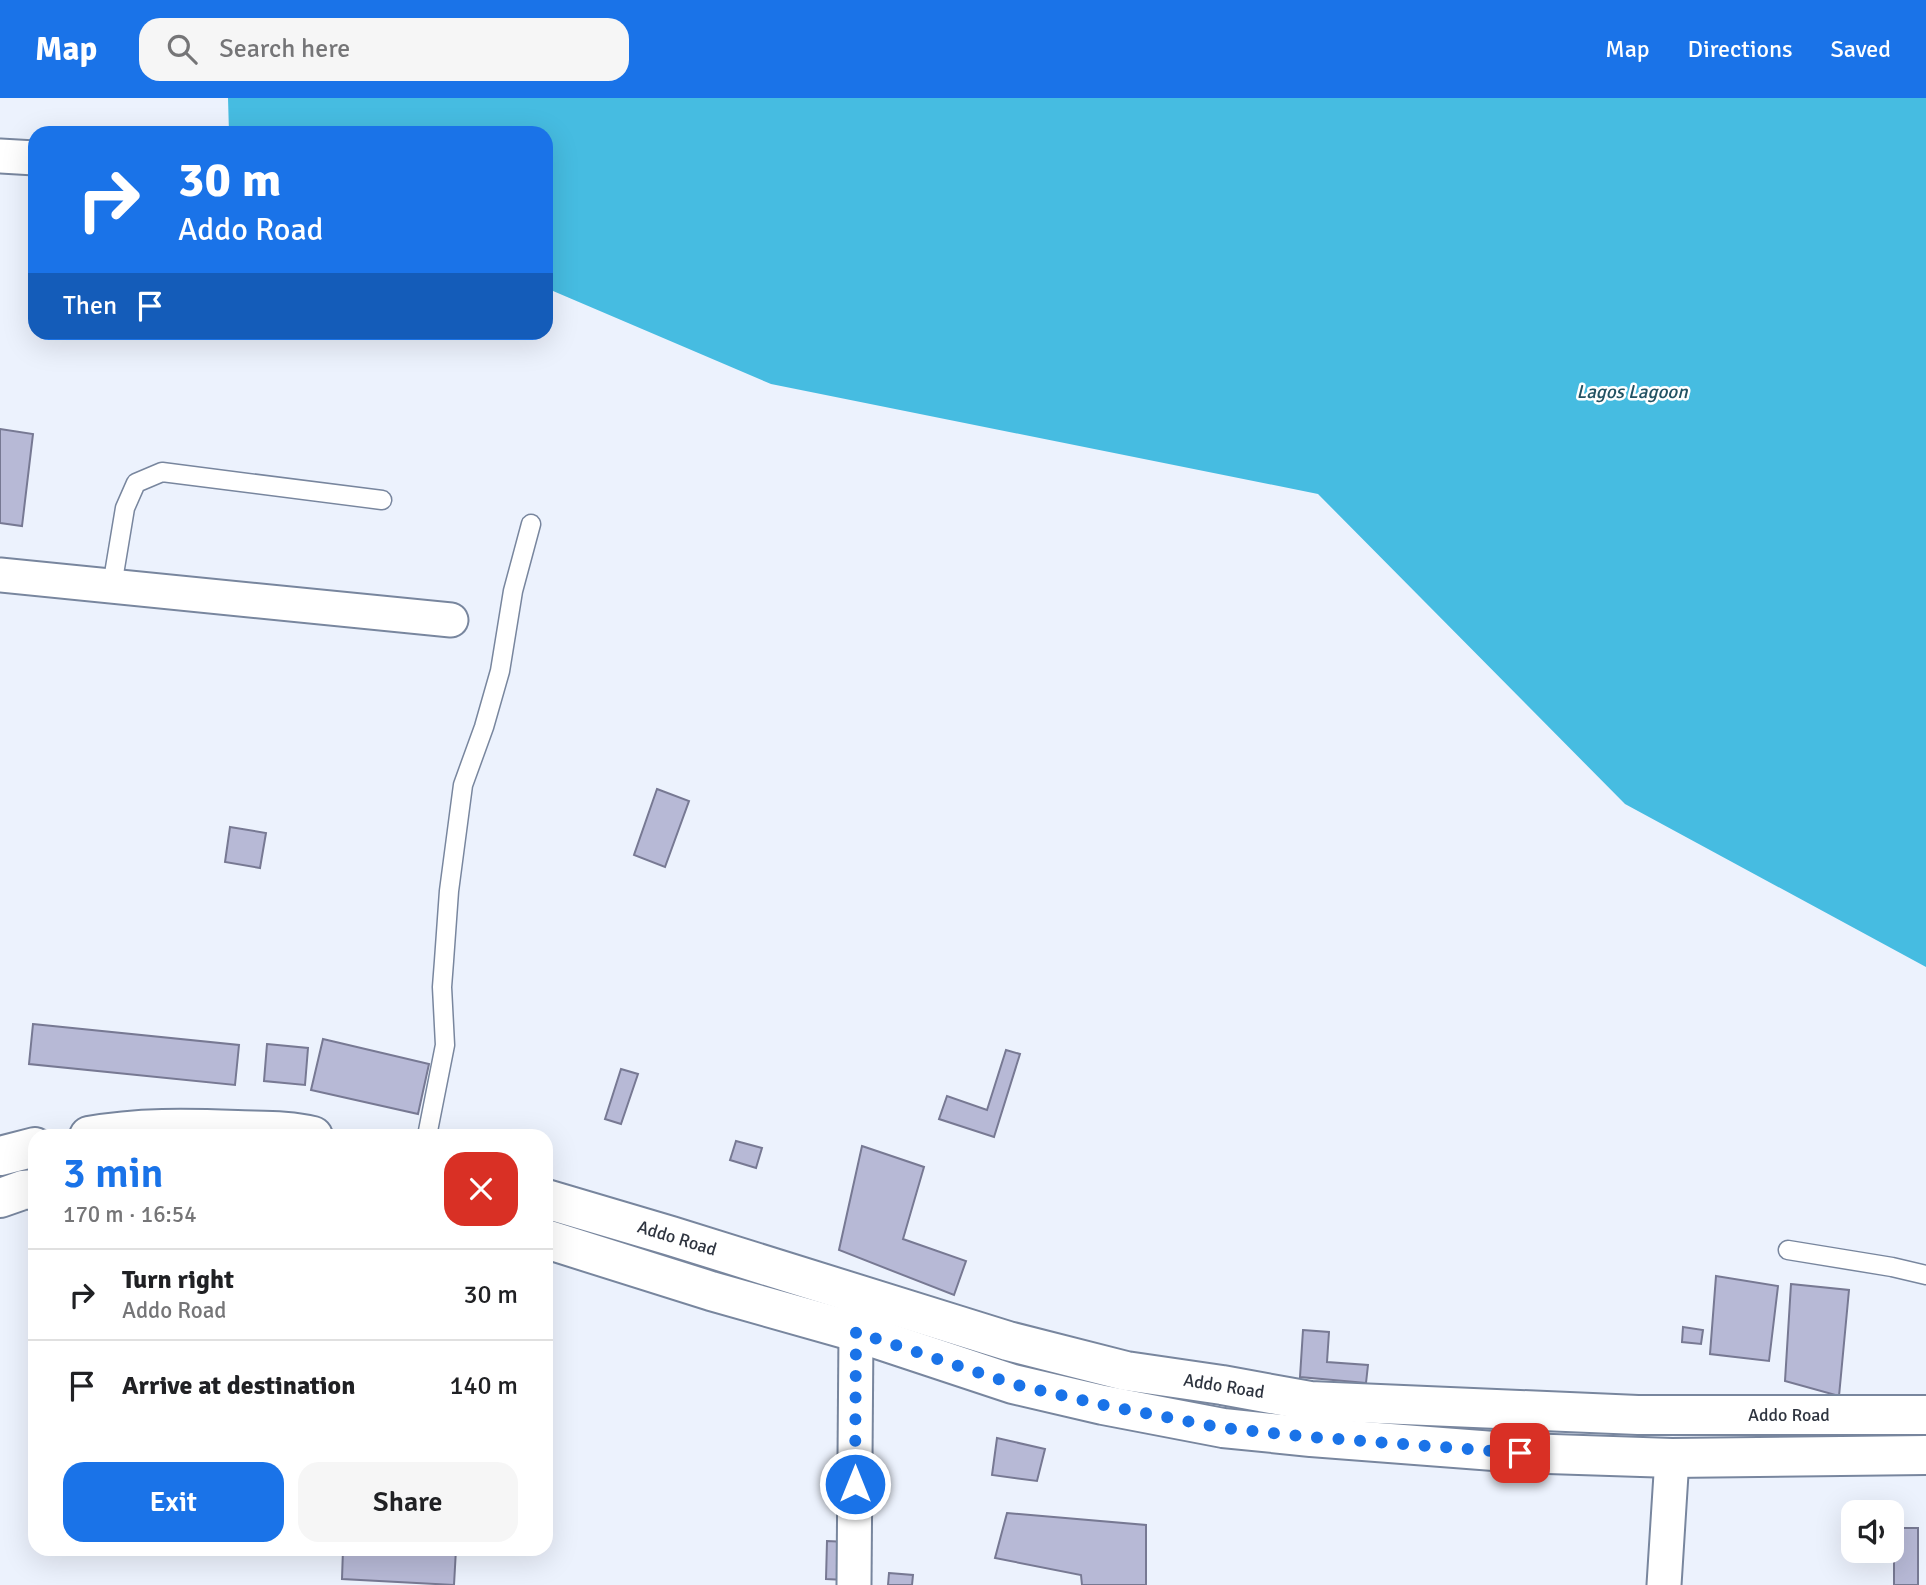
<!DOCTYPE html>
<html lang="en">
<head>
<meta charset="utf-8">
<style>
	:root { --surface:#fff; --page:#f6f6f6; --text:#202124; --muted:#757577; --line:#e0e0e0; --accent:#1a73e8 }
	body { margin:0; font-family:Signika,sans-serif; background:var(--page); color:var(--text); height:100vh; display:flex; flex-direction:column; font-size:26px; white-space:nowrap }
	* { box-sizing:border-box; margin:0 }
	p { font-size:23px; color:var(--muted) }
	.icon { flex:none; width:38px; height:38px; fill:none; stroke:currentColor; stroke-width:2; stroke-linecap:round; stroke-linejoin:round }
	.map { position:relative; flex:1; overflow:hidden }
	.details { position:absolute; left:28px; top:1031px; width:525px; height:427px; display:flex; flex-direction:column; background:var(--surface); border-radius:21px; box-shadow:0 7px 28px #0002 }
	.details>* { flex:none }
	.banner { position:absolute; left:28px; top:28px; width:525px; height:214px; border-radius:21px; box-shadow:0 7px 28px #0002; background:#1a73e8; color:#fff; overflow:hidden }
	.controls { position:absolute; left:1841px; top:1402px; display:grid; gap:14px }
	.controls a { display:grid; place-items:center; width:63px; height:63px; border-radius:14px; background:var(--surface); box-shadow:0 7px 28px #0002; font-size:35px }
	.pin { position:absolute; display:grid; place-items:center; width:60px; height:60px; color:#fff; margin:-30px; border-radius:14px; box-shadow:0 4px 10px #0006 }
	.me { position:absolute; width:77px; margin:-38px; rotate:0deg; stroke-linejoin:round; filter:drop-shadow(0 0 5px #0008) }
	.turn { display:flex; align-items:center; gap:24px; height:147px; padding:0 35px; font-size:32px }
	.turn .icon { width:91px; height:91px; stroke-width:2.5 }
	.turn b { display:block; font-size:49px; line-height:60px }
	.then { display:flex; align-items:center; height:66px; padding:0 35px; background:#0003; gap:14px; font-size:26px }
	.round { display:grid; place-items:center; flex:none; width:74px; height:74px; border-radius:21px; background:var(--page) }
	.overview { display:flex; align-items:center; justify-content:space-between; height:119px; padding:0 35px }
	h1 { font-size:42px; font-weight:600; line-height:52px; color:var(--accent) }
	.cta { display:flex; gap:14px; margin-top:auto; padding:14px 35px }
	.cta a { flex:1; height:80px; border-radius:21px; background:var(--accent); color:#fff; font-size:28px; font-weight:600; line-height:80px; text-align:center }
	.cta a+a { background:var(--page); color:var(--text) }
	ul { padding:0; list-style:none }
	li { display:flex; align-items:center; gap:21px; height:91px; padding:0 35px; border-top:2px solid var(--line) }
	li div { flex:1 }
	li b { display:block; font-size:26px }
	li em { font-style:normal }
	header { display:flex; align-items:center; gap:42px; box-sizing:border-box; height:98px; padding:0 35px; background:var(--accent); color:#fff }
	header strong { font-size:33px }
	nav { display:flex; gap:38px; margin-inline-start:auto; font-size:24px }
	.search { width:490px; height:63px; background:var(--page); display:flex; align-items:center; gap:18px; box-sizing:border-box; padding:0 24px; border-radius:21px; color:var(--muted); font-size:26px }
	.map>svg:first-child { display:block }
	.water { fill:#46bce1 }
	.building { fill:#b7b9d6; stroke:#777993; stroke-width:2 }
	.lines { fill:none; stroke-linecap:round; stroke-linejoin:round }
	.lane-casing { stroke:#78869e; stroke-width:21 }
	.street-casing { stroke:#78869e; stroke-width:37 }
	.primary-casing { stroke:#78869e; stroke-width:42 }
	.lane { stroke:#fff; stroke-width:18 }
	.street { stroke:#fff; stroke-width:33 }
	.primary { stroke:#fff; stroke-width:38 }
	.route { stroke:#1a73e8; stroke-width:12; stroke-dasharray:0 21.6 }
	.labels { text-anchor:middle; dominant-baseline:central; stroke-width:5; stroke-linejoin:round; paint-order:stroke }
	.street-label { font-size:18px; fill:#2f3540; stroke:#fff }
	.water-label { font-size:19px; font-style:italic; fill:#225263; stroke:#fff }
</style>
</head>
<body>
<header>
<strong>Map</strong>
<div class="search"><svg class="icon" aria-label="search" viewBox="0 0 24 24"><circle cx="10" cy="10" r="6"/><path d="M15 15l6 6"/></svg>Search here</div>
<nav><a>Map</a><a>Directions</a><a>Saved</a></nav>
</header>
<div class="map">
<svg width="1926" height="1487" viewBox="0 0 1926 1487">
	<rect width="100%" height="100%" fill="#ecf2fd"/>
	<path class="water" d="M228,0H1926V869L1625,706L1318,396L771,286L546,190V35H229Z"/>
	<g class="building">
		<path d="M0,331L33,336L22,428L0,425Z"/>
		<path d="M657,691L689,703L665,769L634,757Z"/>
		<path d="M230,729L266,735L260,770L225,764Z"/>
		<path d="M33,926L239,947L235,987L29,966Z"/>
		<path d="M323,941L429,966L418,1016L311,992Z"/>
		<path d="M267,946L308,950L305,987L264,983Z"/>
		<path d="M1006,952L1020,956L994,1039L939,1021L947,998L987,1012Z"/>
		<path d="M621,971L638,976L621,1026L605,1021Z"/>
		<path d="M736,1043L762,1050L756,1070L730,1062Z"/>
		<path d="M862,1048L924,1069L903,1141L966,1163L954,1197L839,1152Z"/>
		<path d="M1716,1178L1778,1188L1769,1263L1710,1256Z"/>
		<path d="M1791,1186L1849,1192L1839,1298L1785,1283Z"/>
		<path d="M1683,1229L1703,1232L1701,1246L1682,1244Z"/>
		<path d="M1303,1232L1329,1234L1327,1264L1368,1267L1366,1285L1300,1279Z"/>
		<path d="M997,1340L1045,1351L1037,1383L992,1377Z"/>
		<path d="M1007,1415L1146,1427V1487H1082L1081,1477L995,1460Z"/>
		<rect x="1894" y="1430" width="24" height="57"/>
		<path d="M827,1443L847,1444L845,1482L826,1481Z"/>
		<path d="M343,1451H456L454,1487L342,1481Z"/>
		<path d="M889,1475L913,1477L912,1487H888Z"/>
	</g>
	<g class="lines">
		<g class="lane-casing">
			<g id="lane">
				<path d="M112,488L125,410L136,385L162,374L382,402"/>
				<path d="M427,1038L445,947L442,889L444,863L449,793L463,687L484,629L500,573L513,493L531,426"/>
				<path d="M1788,1152L1892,1169L1926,1177"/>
			</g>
		</g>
		<g class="street-casing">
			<g id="street">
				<path d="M0,58L35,60"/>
				<path d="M0,477L451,522"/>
				<path d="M854,1487L856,1234"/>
				<path d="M1664,1487L1672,1360"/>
			</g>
		</g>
		<g class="primary-casing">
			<g id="primary">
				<path d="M89,1038C137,1029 188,1030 237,1032C262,1033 289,1032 313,1038"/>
				<path d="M0,1058L35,1049"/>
				<path d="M0,1100L23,1092L35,1091"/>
				<path d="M546,1101L671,1138L1008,1243L1126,1273L1222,1287L1310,1303L1638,1317H1926"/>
				<path d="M546,1141L711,1193L856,1234L1013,1286L1103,1307L1223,1330L1311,1339L1520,1355L1672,1360L1926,1357"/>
			</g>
		</g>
		<use href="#lane" class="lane"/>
		<use href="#street" class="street"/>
		<use href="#primary" class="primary"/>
	</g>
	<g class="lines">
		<path class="route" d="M855,1386L856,1234L1013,1286L1103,1307L1223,1330L1311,1339L1520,1355"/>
	</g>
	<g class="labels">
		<g class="street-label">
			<text transform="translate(677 1140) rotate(17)">Addo Road</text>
			<text transform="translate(1224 1288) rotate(9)">Addo Road</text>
			<text x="1789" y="1317">Addo Road</text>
		</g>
		<g class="water-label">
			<text x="1632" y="294">Lagos Lagoon</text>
		</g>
	</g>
</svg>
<div class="controls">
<a><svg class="icon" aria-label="sound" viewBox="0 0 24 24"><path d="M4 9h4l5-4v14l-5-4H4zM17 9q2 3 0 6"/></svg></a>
</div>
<div class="pin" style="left:1520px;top:1355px;background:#d93025"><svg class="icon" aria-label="arrive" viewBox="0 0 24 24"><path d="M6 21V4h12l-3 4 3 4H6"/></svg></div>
<svg class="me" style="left:855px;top:1386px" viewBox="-20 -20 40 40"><circle r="17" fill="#1a73e8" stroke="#fff" stroke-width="3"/><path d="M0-11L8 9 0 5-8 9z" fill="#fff"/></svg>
<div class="banner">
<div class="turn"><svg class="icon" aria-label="right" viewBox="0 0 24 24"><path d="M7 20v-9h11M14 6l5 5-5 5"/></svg><div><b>30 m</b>Addo Road</div></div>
<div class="then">Then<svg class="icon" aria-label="arrive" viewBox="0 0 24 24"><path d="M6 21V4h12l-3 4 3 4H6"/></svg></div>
</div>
<section class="details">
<div class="overview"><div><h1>3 min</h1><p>170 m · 16:54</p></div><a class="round" style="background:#d93025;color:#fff"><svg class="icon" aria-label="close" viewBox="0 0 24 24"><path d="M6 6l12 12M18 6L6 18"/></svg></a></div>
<ul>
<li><svg class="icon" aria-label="right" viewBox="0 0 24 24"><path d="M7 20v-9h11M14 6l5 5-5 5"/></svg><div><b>Turn right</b><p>Addo Road</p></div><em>30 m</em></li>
<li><svg class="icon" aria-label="arrive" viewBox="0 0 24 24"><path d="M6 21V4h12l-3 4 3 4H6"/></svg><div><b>Arrive at destination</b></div><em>140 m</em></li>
</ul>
<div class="cta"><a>Exit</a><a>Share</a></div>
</section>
</div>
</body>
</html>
